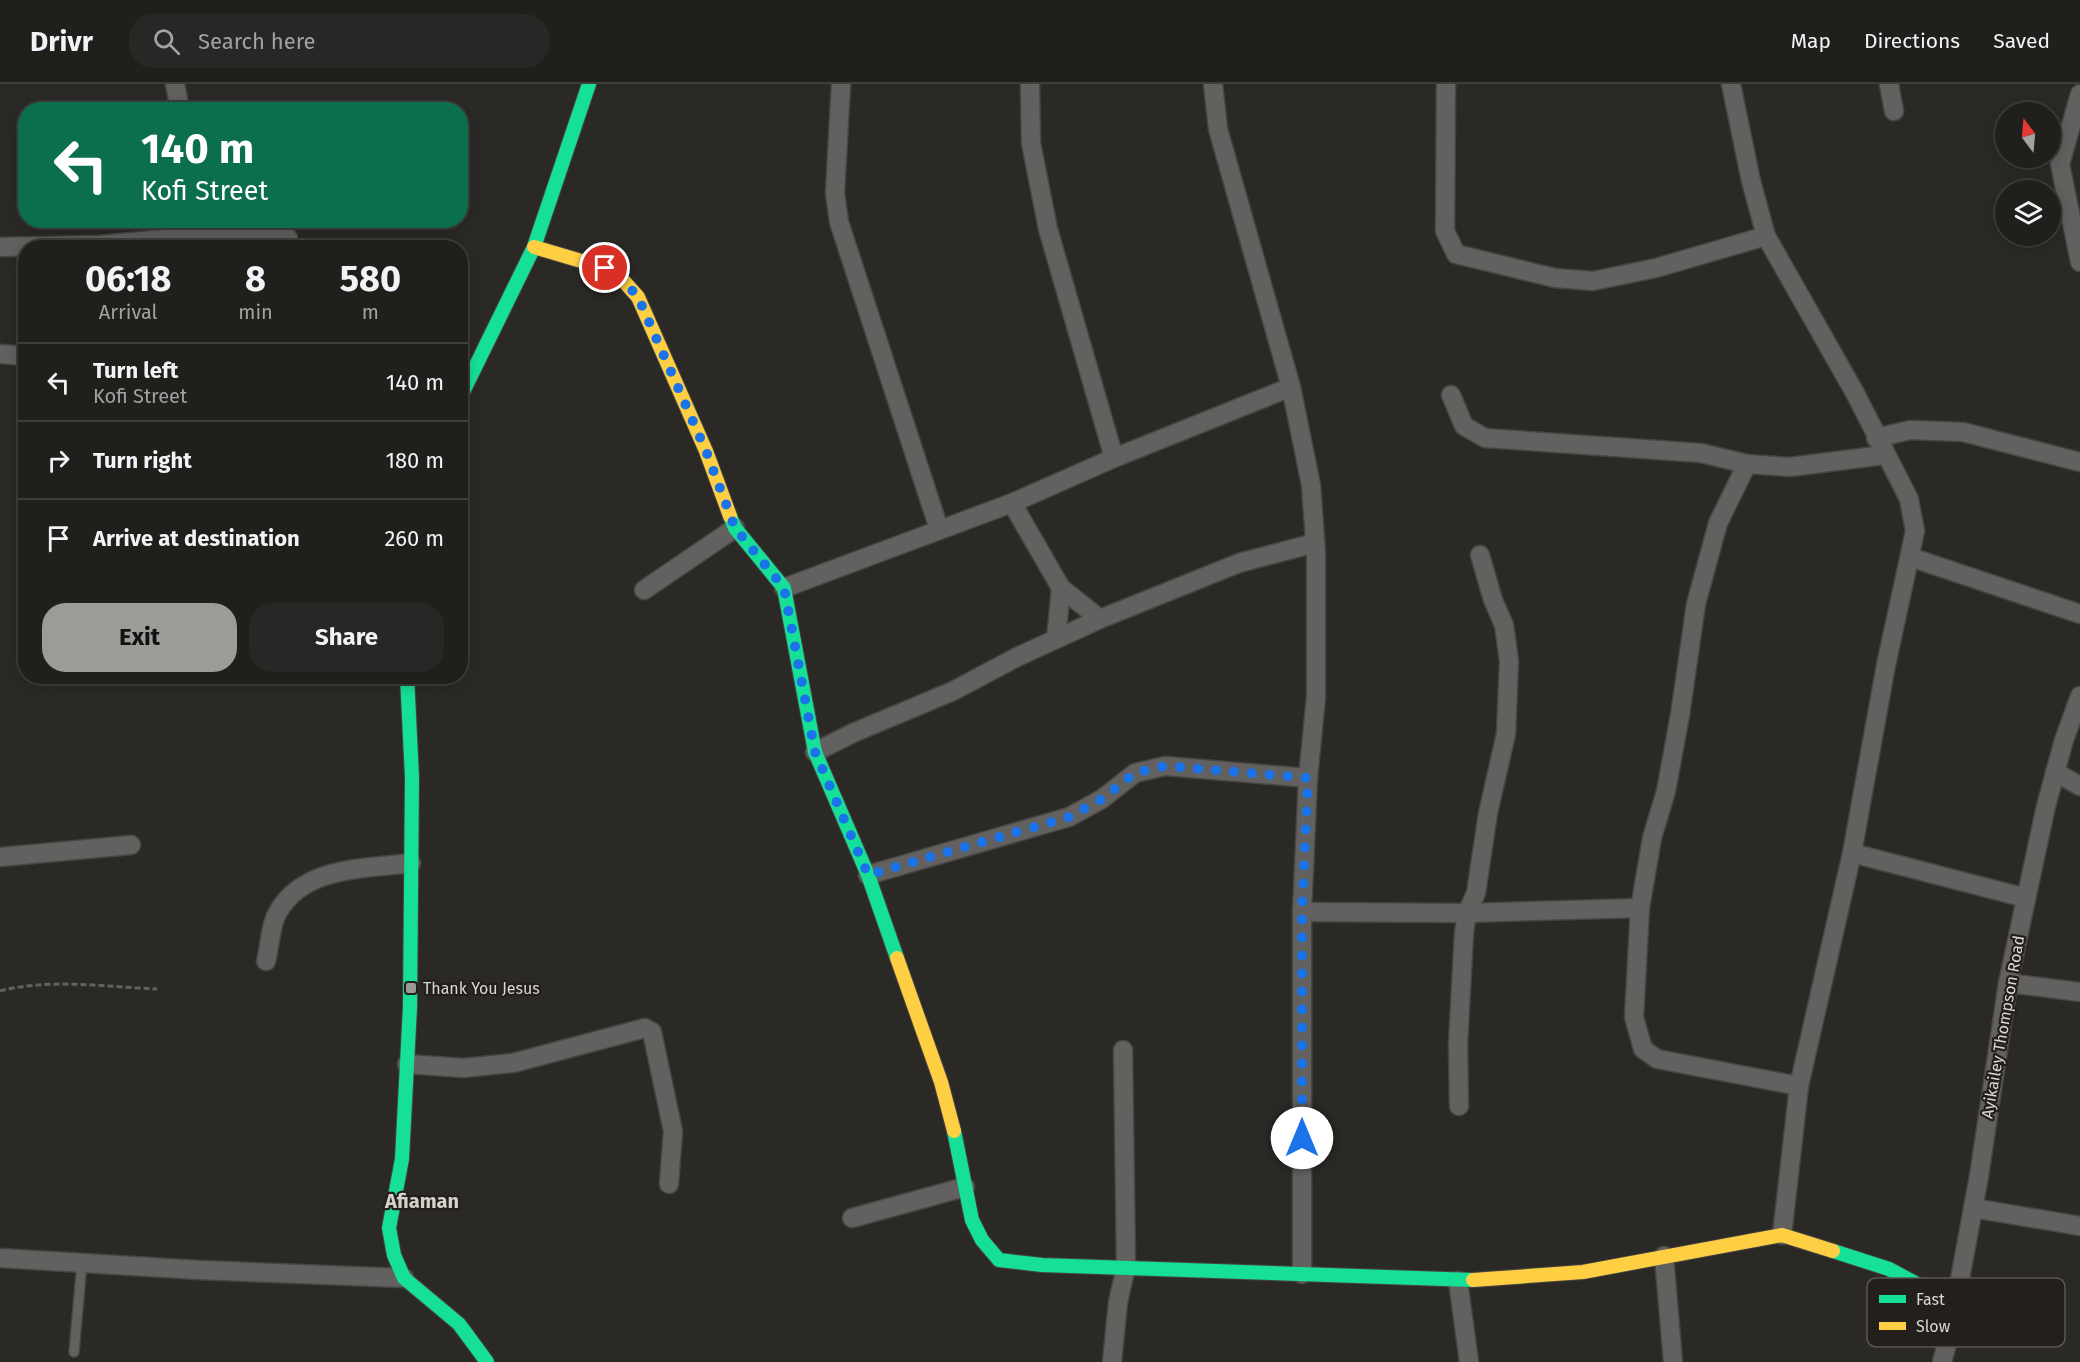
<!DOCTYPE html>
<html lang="en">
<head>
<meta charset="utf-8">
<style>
	:root { --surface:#201f1c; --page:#282725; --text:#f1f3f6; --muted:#a2a2a3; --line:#3d3d3b; --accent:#9d9b98 }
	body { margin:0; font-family:"Fira Sans",sans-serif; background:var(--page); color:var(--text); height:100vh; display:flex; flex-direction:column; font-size:22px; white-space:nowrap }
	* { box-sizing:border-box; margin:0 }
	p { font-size:20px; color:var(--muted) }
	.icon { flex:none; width:33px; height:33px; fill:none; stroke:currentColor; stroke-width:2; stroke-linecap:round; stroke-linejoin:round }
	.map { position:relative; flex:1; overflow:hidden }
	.details { position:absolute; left:18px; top:156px; width:450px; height:444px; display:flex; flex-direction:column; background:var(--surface); border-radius:24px; box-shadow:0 3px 15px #0003,0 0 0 2px var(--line) }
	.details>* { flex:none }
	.banner { position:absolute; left:18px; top:18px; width:450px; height:126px; border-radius:24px; box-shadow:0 3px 15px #0003,0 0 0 2px var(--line); background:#0b6e4f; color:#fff; overflow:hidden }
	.needle { width:39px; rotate:344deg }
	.fabs { position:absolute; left:1995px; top:18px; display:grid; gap:12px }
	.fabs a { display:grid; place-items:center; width:66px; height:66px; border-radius:50%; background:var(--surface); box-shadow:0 3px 15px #0003,0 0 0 2px var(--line); font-size:30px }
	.pin { position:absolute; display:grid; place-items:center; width:51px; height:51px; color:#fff; margin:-26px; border:3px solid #fff; border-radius:50%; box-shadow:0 2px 6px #0007 }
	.me { position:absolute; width:66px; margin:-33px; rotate:0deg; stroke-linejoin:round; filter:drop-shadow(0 0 4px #0008) }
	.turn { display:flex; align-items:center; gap:21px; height:126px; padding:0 24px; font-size:27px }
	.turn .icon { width:78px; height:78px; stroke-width:2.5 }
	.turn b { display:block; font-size:42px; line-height:51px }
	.eta { display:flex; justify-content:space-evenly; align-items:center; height:102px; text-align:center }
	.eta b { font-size:36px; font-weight:700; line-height:42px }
	.action { display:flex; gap:12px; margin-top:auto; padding:12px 24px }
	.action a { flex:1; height:69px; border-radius:24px; background:var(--accent); color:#111; font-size:24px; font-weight:700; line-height:69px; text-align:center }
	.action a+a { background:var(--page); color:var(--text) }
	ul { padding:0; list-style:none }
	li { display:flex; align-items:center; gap:18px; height:78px; padding:0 24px; border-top:2px solid var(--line) }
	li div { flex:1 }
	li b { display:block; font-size:22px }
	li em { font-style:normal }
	header { display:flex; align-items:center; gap:36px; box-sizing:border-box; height:84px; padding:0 30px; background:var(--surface); border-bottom:2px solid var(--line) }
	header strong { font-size:28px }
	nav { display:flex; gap:33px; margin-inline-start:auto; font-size:21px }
	.search { width:420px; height:54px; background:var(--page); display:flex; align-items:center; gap:15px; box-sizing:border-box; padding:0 21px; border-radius:24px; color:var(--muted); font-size:22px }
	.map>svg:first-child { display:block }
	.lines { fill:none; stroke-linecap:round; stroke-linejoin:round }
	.lane-casing { stroke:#474543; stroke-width:12 }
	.street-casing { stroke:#474543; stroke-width:21 }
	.fast-casing { stroke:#474543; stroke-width:16 }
	.slow-casing { stroke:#474543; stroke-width:16 }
	.path { stroke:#62615f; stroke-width:3; stroke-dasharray:6 3; stroke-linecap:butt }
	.lane { stroke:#626160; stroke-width:9 }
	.street { stroke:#626160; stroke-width:18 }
	.fast { stroke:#16e098; stroke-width:14 }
	.slow { stroke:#ffcf43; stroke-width:14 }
	.route { stroke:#1a73e8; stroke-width:10; stroke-dasharray:0 18 }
	.poi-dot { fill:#9d9b98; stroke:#23201b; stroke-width:2 }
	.labels { text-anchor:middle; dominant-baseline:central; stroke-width:4.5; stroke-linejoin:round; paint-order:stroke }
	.poi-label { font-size:16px; fill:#dad8d5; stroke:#23201b; text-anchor:start }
	.street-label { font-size:16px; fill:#dad8d5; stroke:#23201b }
	.quarter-label { font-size:20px; font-weight:bold; fill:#d5d2cb; stroke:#23201b }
	.key { fill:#23201b; stroke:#5a5753; stroke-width:1.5 }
	.key-label { font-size:16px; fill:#dad8d5 }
</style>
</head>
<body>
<header>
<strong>Drivr</strong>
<div class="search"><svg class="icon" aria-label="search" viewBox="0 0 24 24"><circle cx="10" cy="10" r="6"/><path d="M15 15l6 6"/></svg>Search here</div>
<nav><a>Map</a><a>Directions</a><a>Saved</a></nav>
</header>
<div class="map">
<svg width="2080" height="1278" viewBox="0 0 2080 1278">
	<rect width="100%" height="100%" fill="#2b2926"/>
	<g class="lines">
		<g class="lane-casing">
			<path id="lane" d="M74,1268L82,1179"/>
		</g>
		<g class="street-casing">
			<g id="street">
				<path d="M175,0L180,26"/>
				<path d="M841,0L835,109L839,138L939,445"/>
				<path d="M1030,0L1031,59L1048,145L1114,374"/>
				<path d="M1213,0L1218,45L1291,303L1311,401L1316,470V613L1308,694L1302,828V1190"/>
				<path d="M1446,0L1445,147L1456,170L1555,194L1593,197L1656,184L1766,152"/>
				<path d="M1731,0L1751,97L1766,152L1855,309L1909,415L1915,447L1886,581L1852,769L1799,1002L1782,1151"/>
				<path d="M1889,0L1894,27"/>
				<path d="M2080,10L2060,80L2080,178"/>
				<path d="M0,163L99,161L187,153L288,154"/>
				<path d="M0,270L26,272"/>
				<path d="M1451,311L1464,342L1485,354L1701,369L1747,380L1790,383L1884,371"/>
				<path d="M1876,354L1910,346L1963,348L2080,378"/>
				<path d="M1747,380L1718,439L1696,520L1680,631L1666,707L1652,754L1640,824L1634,933L1643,965L1657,975L1799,1002"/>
				<path d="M1012,419L1061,504"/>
				<path d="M1910,473L2080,530"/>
				<path d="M784,504L1012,419L1114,374L1291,303"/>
				<path d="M644,506L735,444"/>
				<path d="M1056,555L1061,504L1100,535"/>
				<path d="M815,668L853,649L953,607L1017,573L1100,535L1239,479L1315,459"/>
				<path d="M2055,688L2080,702"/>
				<path d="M1852,769L2026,814"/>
				<path d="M0,773L131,761"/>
				<path d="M868,791L1069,733L1102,715L1135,689L1165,682L1308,694"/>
				<path d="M1302,828L1467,829L1640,824"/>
				<path d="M266,877C270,863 270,841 278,828C304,782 365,785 411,779"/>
				<path d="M2008,899L2080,908"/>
				<path d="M407,980L463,984L513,979L645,944L652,948L673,1047L669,1100"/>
				<path d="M1459,1022L1458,961L1464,849L1467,829L1476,809L1488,729L1506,650L1509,577L1504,541L1493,516L1480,471"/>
				<path d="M1973,1124L2080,1142"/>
				<path d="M852,1134L965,1103"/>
				<path d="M1664,1172L1673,1278"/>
				<path d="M0,1174L199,1186L404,1194"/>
				<path d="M1458,1197L1469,1278"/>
				<path d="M1112,1278L1118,1218L1126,1183L1123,966"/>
				<path d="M1942,1278L1950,1249L1979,1092L2008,899L2046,722L2064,656L2080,612"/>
			</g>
		</g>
		<g class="fast-casing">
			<g id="fast">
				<path d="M460,314L534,163L589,0"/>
				<path d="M730,432L735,444L784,504L815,668L868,791L897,874"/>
				<path d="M407,592L412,693L410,923L402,1075L389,1144L394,1171L404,1194L459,1240L487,1278"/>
				<path d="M954,1047L972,1136L982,1156L999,1176L1042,1181L1473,1196"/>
				<path d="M1833,1167L1889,1185L1954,1220"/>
			</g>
		</g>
		<g class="slow-casing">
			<g id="slow">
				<path d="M534,163L605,184L620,193L638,213L706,367L730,432"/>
				<path d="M897,874L941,998L954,1047"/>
				<path d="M1473,1196L1583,1188L1782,1151L1833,1167"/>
			</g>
		</g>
		<path class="path" d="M0,907C49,894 107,903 157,905"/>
		<use href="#lane" class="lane"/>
		<use href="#street" class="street"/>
		<use href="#fast" class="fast"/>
		<use href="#slow" class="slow"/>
	</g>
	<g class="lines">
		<path class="route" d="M605,184L620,193L638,213L706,367L735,444L784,504L815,668L868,791L1069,733L1102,715L1135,689L1165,682L1308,694L1302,828V1054"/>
	</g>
	<rect class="poi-dot" x="405" y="898" width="12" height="12" rx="3"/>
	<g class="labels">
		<g class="poi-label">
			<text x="423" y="904">Thank You Jesus</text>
		</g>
		<g class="street-label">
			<text transform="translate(2003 943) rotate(-80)">Ayikailey Thompson Road</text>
		</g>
		<g class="quarter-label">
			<text x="422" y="1117">Afiaman</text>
		</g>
	</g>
	<rect x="1867" y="1194" width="198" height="69" rx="9" class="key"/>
	<rect x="1879" y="1211" width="27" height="8" fill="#16e098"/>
	<rect x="1879" y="1238" width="27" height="8" fill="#ffcf43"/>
	<g class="key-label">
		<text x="1916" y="1221">Fast</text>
		<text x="1916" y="1248">Slow</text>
	</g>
</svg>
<div class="fabs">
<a><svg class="needle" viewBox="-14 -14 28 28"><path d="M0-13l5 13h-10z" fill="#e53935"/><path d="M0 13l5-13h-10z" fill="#a2a2a3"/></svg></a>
<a><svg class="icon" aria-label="layers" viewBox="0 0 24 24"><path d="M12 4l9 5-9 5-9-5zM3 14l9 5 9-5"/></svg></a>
</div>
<div class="pin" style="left:605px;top:184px;background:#d93025"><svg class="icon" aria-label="arrive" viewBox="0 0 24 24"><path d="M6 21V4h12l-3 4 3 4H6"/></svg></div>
<svg class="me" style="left:1302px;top:1054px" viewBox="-20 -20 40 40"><circle r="19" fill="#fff"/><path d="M0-13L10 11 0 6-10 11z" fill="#1a73e8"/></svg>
<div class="banner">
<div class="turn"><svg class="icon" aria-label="left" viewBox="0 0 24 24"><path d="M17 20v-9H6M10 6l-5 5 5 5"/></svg><div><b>140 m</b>Kofi Street</div></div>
</div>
<section class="details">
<div class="eta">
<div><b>06:18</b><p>Arrival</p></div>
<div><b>8</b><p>min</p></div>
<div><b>580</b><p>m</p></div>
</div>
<ul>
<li><svg class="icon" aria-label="left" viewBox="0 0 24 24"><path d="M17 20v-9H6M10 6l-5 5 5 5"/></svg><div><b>Turn left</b><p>Kofi Street</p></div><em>140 m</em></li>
<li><svg class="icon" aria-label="right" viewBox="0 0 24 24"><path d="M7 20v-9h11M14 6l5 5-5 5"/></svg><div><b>Turn right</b></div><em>180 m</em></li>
<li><svg class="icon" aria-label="arrive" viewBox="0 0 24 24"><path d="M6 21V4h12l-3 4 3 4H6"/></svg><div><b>Arrive at destination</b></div><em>260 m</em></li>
</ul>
<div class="action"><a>Exit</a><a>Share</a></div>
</section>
</div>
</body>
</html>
